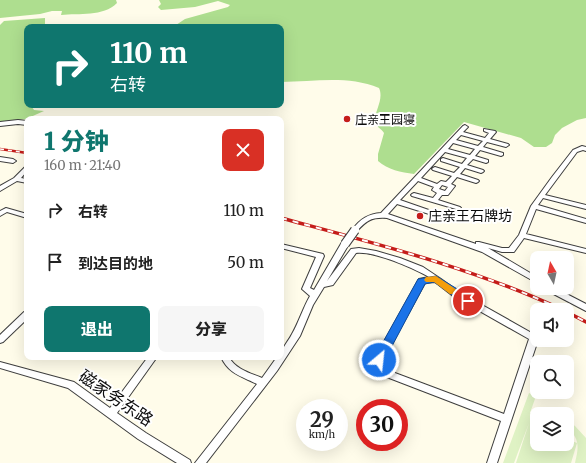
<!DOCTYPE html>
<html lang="zh">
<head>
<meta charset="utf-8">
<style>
	:root { --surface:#fff; --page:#f6f6f6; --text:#222; --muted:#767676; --accent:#0f766e }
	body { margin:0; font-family:Merriweather,"Noto Sans SC",serif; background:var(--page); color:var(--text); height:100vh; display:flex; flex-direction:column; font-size:15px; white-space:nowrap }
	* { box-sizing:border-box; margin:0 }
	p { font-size:13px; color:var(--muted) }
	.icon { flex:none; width:22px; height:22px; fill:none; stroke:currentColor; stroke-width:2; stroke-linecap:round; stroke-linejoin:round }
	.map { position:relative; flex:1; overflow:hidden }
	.details { position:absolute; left:24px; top:116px; width:260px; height:244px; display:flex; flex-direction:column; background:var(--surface); border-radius:8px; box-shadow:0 4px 16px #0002 }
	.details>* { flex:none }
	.hud { position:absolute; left:24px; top:24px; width:260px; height:84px; border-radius:8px; box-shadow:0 4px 16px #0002; background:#0f766e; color:#fff; overflow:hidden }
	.needle { width:26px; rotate:351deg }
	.buttons { position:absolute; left:530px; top:251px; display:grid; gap:8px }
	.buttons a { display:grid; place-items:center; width:44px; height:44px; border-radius:8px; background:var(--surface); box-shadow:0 4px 16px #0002; font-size:20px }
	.speed { position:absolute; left:296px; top:399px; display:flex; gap:8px; font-size:20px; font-weight:700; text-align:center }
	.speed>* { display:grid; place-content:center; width:52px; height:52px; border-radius:50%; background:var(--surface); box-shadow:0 4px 16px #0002; line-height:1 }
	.speed small { font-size:10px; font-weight:400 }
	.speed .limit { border:6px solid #d22; background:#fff; color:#111 }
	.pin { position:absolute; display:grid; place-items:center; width:34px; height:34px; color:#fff; margin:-17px; border:2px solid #fff; border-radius:50%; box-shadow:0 1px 4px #0007 }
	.me { position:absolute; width:44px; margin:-22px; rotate:28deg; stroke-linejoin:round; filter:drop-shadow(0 0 3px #0008) }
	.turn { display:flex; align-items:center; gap:14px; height:84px; padding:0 20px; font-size:18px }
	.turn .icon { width:52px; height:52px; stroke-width:2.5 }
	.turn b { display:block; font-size:28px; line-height:34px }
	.round { display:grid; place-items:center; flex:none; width:42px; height:42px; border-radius:8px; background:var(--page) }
	.headline { display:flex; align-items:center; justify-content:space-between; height:68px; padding:0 20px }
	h1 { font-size:24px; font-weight:800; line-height:30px; color:var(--accent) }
	.cta { display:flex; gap:8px; margin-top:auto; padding:8px 20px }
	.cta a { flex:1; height:46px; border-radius:8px; background:var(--accent); color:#fff; font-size:16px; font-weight:800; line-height:46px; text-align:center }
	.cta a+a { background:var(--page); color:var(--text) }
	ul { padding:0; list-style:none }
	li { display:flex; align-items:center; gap:12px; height:52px; padding:0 20px }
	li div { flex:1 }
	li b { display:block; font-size:15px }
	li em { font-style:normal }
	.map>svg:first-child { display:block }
	.forest { fill:#aede8f }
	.pitch { fill:#dff2c4 }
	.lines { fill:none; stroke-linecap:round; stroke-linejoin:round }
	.minor-casing { stroke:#3e3e3e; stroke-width:2 }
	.minor { fill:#fff; fill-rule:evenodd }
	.rail-far1-casing { stroke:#c51d1a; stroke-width:2.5 }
	.rail-casing { stroke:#c51d1a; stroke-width:3.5 }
	.rail-far1 { stroke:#fff; stroke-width:1.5; stroke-dasharray:4; stroke-linecap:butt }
	.rail { stroke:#fff; stroke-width:2; stroke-dasharray:6; stroke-linecap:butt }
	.minor-bridge-casing { stroke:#3e3e3e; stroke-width:10; stroke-linecap:butt }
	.minor-bridge { stroke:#fff; stroke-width:8 }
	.route { fill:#1a73e8; stroke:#114b97 }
	.slow { fill:#f59e0b }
	.poi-dot { fill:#c51d1a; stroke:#fff; stroke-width:1.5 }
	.labels { text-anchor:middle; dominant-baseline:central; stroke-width:4; stroke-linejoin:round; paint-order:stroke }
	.far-poi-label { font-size:12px; fill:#0b0b0b; stroke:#fff; text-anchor:start }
	.poi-label { font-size:14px; fill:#0b0b0b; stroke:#fff; text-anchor:start }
	.near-street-label { font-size:17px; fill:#0b0b0b; stroke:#fff }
</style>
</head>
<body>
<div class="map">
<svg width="586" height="463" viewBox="0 0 586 463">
	<rect width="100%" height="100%" fill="#fffcea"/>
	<g class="forest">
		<path d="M0,0H116L117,3C103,17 79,13 61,15L62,11H52L40,14L0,18Z"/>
		<path d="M159,0H586V118L577,120L562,128L555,135L552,143L546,147H534L521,138L464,122L414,174C401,172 388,170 378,161V154L384,133C381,128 375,127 375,120C375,110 384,99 379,88C347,75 314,82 281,82V27H173L185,19L228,7L230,5L218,1L195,7L161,10L158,7L161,4Z"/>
		<path d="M45,18V25L57,26L56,27H27V105H34L32,107L34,110L44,111L26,119L0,123V25L4,21Z"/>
	</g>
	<g class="pitch">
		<path d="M529,393L536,396L530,413L543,412L554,414H537V419L530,422L537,426V444H567V439L577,443L571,463H516L529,423L514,463H503Z"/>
		<path d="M567,420L575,426L586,438V463H575C579,447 580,439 567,427Z"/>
	</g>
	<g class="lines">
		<g class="minor-casing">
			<g id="minor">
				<path d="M18,120L27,121V125L18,124L0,126V122Z"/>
				<path d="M465,125L468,127L463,132L485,138L489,133L484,131V129L495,131L496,132L490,139L508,144L509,145L506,147L487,142L483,147L503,153V155L501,156L480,150L475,156L488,160V162L486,163L473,159L467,165L483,170L484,171L483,172L481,173L465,168L460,174L478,180L479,181L478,182L476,183L457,177L451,184L455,186L448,195H442L438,200L460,207L461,208L460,209H456L412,196L411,195L412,194L414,193L433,198L437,193L432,190L434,187L418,181L400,200L446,216L447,217L446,218H442L397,204L388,214L476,244V242H479L502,248H509L519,235L531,206L552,177L573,150L582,146L586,147V151L583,150L577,152L545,195L586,205V209L543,198L538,205L586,219V223L536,209L526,234L586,249V253L524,238L514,252H502L488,248L537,277V283L482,252L387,218C372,217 367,220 357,231H353L352,230L353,229C360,219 368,214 381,213L463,126ZM461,135L483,141L478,146L456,140ZM453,143L475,149L470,155L448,149ZM445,152L467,158L462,164L443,158L441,159V161L460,167L454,173L435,167L433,168L432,169L433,170L452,176L446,182L441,181L437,184L421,178ZM442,185L448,187L445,191L439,189Z"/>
				<path d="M0,157L13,159L16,161L13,163L0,161Z"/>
				<path d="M27,166V171L21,178L27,179V183L17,181L0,191V186L14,178L25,167Z"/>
				<path d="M6,208L27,214V218L7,212L0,216V211Z"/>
				<path d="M342,242H348L349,244L327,281L351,249L359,248L376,251L400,258L423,267L441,279L459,292L537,336L538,340L497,463H487L501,421L371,371L369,369L418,281L419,279L429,277C413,268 375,251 356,253L333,285L324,287L313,305L300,336L277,371L206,463H195L257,384C241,376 229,374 221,357H229C235,369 250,373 262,378L277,357H281C281,348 288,342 292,334C299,322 303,308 310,296L302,289L316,257L281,248V244L323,254L324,256L310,288L314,290ZM435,282L453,296L529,339L504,414L379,367L425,283Z"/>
				<path d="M545,288H555L586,304V311L546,290Z"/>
				<path d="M27,311V319L3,342L0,343V335L24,312Z"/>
				<path d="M148,357H157L117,413L146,433L190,460L191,463H177L138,439L68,388L0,368V362L74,382L110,408Z"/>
			</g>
		</g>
		<use href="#minor" class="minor"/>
		<g class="rail-far1-casing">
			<path id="rail-far1" d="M0,149L27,153"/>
		</g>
		<g class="rail-casing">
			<g id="rail">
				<path d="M281,218C377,244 473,268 563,310"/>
				<path d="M567,312L586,322"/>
			</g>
		</g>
		<use href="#rail-far1" class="rail-far1"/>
		<use href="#rail" class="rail"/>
		<g class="minor-bridge-casing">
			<path id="minor-bridge" d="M345,244L355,230"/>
		</g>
		<use href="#minor-bridge" class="minor-bridge"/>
	</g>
	<path class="route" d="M436,276L472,298L473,301L472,303H464L434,282L425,284L383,363H375L373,360L418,279Z"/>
	<path class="slow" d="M436,276L457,290L459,292L457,294H450L434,282H426L424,280L426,277Z"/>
	<g class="poi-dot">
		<circle cx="347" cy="119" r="4"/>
		<circle cx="420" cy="216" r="4"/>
	</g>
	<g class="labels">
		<g class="far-poi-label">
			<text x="355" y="119">庄亲王园寝</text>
		</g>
		<g class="poi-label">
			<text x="428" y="216">庄亲王石牌坊</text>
		</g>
		<g class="near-street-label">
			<text transform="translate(116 398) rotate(34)">磁家务东路</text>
		</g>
	</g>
</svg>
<div class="buttons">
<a><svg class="needle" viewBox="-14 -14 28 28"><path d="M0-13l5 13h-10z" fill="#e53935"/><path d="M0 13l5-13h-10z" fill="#767676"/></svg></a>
<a><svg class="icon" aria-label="sound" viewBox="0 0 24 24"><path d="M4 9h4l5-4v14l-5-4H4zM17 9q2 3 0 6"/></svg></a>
<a><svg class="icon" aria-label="search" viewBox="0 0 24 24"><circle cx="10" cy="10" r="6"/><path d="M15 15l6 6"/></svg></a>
<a><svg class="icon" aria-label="layers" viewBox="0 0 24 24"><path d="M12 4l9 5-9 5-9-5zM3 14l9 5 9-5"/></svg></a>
</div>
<div class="speed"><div>29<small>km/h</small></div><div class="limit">30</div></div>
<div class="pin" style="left:468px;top:301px;background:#d93025"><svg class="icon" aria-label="arrive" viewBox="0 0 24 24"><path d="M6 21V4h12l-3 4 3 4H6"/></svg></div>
<svg class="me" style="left:379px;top:360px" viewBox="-20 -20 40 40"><circle r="17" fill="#1a73e8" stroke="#fff" stroke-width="3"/><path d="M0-11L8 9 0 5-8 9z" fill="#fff"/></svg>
<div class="hud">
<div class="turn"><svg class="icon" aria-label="right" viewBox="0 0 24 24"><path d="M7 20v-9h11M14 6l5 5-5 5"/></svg><div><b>110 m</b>右转</div></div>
</div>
<section class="details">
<div class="headline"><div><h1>1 分钟</h1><p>160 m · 21:40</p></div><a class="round" style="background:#d93025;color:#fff"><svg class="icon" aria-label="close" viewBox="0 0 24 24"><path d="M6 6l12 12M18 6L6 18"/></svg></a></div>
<ul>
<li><svg class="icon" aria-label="right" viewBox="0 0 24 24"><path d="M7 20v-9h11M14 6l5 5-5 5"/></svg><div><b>右转</b></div><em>110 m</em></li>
<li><svg class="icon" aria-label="arrive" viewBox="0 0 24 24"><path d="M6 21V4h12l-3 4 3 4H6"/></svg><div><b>到达目的地</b></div><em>50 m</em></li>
</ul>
<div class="cta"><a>退出</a><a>分享</a></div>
</section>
</div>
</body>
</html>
